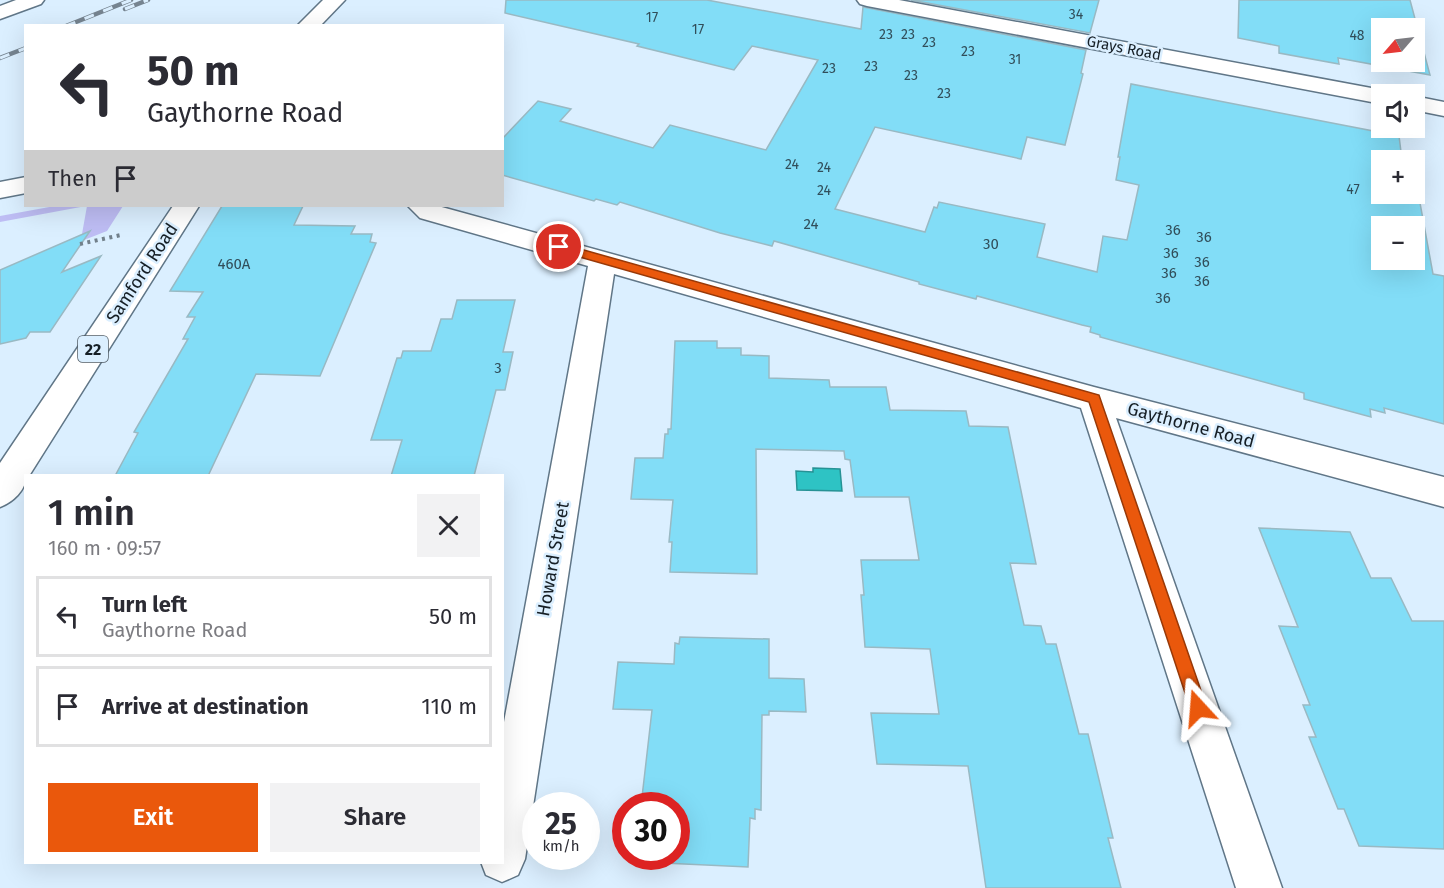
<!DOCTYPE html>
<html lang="en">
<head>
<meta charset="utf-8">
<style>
	:root { --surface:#fff; --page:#f2f2f3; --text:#2b2b33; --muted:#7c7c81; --line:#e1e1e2; --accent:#ea580c }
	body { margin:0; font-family:"Fira Sans",sans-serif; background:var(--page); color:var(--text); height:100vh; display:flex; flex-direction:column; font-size:22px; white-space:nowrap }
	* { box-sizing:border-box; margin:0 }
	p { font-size:20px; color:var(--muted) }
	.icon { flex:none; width:33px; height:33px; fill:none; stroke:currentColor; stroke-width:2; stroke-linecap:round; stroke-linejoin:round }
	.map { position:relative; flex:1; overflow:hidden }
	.details { position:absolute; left:24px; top:474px; width:480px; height:390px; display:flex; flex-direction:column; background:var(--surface); border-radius:0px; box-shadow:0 6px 24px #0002 }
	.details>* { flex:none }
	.guide { position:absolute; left:24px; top:24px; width:480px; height:183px; border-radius:0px; box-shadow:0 6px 24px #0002; background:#fff; color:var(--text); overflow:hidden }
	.needle { width:39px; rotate:242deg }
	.tools { position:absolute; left:1371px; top:18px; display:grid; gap:12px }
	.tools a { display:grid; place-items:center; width:54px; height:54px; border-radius:0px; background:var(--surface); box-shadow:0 6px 24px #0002; font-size:30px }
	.speed { position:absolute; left:522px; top:792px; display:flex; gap:12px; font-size:30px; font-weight:700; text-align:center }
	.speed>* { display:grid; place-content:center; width:78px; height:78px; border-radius:50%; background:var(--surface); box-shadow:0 6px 24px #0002; line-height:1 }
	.speed small { font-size:15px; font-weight:400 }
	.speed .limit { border:9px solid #d22; background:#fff; color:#111 }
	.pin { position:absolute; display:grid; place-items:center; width:51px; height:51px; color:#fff; margin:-26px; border:3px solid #fff; border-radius:50%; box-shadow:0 2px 6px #0007 }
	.me { position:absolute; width:66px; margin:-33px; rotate:341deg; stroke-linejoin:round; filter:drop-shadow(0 0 4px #0008) }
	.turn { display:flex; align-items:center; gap:21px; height:126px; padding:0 24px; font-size:27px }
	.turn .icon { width:78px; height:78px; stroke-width:2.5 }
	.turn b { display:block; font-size:42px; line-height:51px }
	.then { display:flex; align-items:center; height:57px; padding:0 24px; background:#0003; gap:12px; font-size:22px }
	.round { display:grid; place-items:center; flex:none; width:63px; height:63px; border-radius:0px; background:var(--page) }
	.summary { display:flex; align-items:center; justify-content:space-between; height:102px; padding:0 24px }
	h1 { font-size:36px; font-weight:600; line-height:45px }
	.cta { display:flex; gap:12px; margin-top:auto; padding:12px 24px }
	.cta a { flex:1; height:69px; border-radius:0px; background:var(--accent); color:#fff; font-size:24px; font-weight:600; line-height:69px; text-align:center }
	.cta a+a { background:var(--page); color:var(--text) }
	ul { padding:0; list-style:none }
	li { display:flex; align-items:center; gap:18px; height:81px; margin:0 12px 9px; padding:0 12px; border:3px solid var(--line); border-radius:0px }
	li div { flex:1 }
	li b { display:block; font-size:22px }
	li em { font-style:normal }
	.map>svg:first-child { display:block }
	.green { fill:#bebdf4 }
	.water { fill:#2ec3c4; stroke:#279295; stroke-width:1.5 }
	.building { fill:#82ddf7; stroke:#99b9c3; stroke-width:1.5; fill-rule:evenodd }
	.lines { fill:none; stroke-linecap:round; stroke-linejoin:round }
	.minor-casing { stroke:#607687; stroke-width:3 }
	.primary-casing { stroke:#607687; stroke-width:3 }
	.path { stroke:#72808b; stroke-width:4; stroke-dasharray:3 4.5; stroke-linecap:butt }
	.minor { fill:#fff; fill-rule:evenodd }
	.primary { fill:#fff; fill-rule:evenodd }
	.rail-casing { stroke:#768490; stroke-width:4.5 }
	.rail { stroke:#dbefff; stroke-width:3; stroke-dasharray:10; stroke-linecap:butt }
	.route { fill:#ea580c; stroke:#983908; stroke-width:1.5 }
	.labels { text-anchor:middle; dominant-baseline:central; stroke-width:5; stroke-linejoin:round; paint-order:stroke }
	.far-number-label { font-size:14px; fill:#314e5a }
	.far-street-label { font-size:15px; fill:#161f26; stroke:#dbefff }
	.number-label { font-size:15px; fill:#314e5a }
	.shield { fill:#dbefff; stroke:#515d67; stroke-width:1.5 }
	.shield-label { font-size:16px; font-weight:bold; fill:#161f26 }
	.street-label { font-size:18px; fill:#161f26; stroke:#dbefff }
</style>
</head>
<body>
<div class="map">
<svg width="1444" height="888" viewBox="0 0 1444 888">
	<rect width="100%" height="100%" fill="#dbefff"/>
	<g class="green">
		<path d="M55,206H86L0,222V216Z"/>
		<path d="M87,206H123L107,231L84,240L89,232L82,234Z"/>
	</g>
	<path class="water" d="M813,468L840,469L842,491L797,490L796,471L813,472Z"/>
	<g class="building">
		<path d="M506,0H707L861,29L863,7L1086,50L1081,73L1083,74L1065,145L1027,137L1021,159L875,127L835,209L925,232L934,207L937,208L939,202L1045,224L1037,257L1097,272L1103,236L1127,240L1139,185L1116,180L1120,157H1118L1131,84L1399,136L1402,160H1382V194H1404V200L1420,203L1433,274L1444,276V424L1384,408L1385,413L1370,409L1371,417L1304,399V393L1100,337V335L1090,332L1091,327L1082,325L977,296L976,299L919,284V282L774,241L772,246L720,233L620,202L617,205L596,199L594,201L502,175V139L538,101L571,109L560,121L653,148L670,125L766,150L818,60L752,46L734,70L637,46L639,44L505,13ZM1382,226H1414V260H1382Z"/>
		<path d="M911,0H1099L1090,33Z"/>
		<path d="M1239,0H1410L1430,75L1338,58L1339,64L1279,53V46L1238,38ZM1382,28H1414V62H1382Z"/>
		<path d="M222,206H303L294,225L355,226L351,234H372L370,242L376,243L320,376L256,374L208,476H115L138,433L134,432L188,339H183L195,317H187L203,292L170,291Z"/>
		<path d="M90,231L62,272L101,256L50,332H30L26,338L0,344V270Z"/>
		<path d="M457,300H515L503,352H513L505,390H496L474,476H391L402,440H371L397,358H401L403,351H431L441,319H452Z"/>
		<path d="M675,341H717V348H741V355L769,356V378L829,380L830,387H886L890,410L966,411L969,426L1008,427L1036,564L1010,563L1024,625L1041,626L1046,644H1056L1079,734H1088L1113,838H1108L1121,888H986L968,766L877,764L871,713L939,714L930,649L865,647L861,595H864L861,560H919L909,497H855L850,460L845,459L844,451L756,449L757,574L670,572L672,542H669L673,500L631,499L635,458H663L665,434H668V429H671Z"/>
		<path d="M1259,528L1350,532L1371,578H1391L1412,621H1444V849L1359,846L1344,809H1338L1309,737H1316L1303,705H1310L1279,626L1298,627Z"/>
		<path d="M680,637L769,639V678L804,679L806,712L769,711V715H762L761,810L755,809V819L750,818L748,867L642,862V856H676V806H641L652,710L613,709L618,662L674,664L675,643L679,644Z"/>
	</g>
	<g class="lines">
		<g class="minor-casing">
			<g id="minor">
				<path d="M16,0H44L41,4L0,19V6Z"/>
				<path d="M857,0H899L1382,90L1392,94H1382V104L867,6L860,4Z"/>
				<path d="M1414,96L1444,102V116L1414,110Z"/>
				<path d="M26,177V193L0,198V182Z"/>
				<path d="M408,206H438L1094,387L1444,477V507L1116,418L1282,888H1236L1081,408L614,274L525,859L518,875L502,882L486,875L481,862H502V733L588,266L420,218Z"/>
			</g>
		</g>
		<g class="primary-casing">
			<g id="primary">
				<path d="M323,0H345L320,26H297Z"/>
				<path d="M173,206H199L29,476H26C26,490 13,502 0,507V463Z"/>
			</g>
		</g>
		<path class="path" d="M80,244L121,235"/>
		<use href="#minor" class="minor"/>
		<use href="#primary" class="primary"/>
		<g class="rail-casing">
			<g id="rail">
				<path d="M125,9L148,0"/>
				<path d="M66,26L131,0"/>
				<path d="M0,58L26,48"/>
			</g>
		</g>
		<use href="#rail" class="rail"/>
	</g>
	<path class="route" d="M559,243L1099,395L1207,708L1204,714L1198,716L1192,714L1190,708L1089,402L555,250L554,247Z"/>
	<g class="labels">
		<g class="far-number-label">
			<text x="1076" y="14">34</text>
			<text x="652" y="17">17</text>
			<text x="698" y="29">17</text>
			<text x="886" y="34">23</text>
			<text x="908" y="34">23</text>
			<text x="1357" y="35">48</text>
			<text x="929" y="42">23</text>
			<text x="968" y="51">23</text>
			<text x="1015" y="59">31</text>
			<text x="871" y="66">23</text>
			<text x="829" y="68">23</text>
			<text x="911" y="75">23</text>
			<text x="944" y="93">23</text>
			<text x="792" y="164">24</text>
			<text x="824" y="167">24</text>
			<text x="1353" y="189">47</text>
			<text x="824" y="190">24</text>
		</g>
		<g class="far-street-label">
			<text transform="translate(1124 48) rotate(11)">Grays Road</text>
		</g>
		<g class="number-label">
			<text x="811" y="224">24</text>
			<text x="1173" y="230">36</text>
			<text x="1204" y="237">36</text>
			<text x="991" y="244">30</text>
			<text x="1171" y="253">36</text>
			<text x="1202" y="262">36</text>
			<text x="234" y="264">460A</text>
			<text x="1169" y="273">36</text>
			<text x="1202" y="281">36</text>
			<text x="1163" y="298">36</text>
			<text x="498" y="368">3</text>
		</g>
		<rect class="shield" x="78" y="336" width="30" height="26" rx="4.5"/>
		<g class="shield-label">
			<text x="93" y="349">22</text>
		</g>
		<g class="street-label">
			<text transform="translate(142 273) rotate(-57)">Samford Road</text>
			<text transform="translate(1191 425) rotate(15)">Gaythorne Road</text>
			<text transform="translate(553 559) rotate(-80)">Howard Street</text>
		</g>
	</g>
</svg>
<div class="tools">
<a><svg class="needle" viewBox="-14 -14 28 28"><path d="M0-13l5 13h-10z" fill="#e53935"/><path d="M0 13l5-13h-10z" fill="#7c7c81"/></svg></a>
<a><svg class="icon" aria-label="sound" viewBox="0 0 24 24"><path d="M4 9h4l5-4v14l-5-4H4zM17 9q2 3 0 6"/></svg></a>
<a>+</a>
<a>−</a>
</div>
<div class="speed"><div>25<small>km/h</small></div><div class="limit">30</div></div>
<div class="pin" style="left:559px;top:247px;background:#d93025"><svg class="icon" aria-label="arrive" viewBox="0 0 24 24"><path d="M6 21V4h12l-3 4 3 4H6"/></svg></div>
<svg class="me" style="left:1198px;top:708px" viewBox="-20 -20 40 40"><path d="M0-17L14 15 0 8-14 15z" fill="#ea580c" stroke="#fff" stroke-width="4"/></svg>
<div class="guide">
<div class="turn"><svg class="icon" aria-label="left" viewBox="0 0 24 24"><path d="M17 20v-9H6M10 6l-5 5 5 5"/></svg><div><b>50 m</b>Gaythorne Road</div></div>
<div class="then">Then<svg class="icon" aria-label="arrive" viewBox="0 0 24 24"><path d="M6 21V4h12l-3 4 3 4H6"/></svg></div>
</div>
<section class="details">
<div class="summary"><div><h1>1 min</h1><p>160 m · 09:57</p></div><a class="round"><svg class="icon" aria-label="close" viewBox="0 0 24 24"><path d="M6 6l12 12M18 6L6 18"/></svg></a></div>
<ul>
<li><svg class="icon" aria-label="left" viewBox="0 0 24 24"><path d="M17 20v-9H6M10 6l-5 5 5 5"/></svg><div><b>Turn left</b><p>Gaythorne Road</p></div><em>50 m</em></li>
<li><svg class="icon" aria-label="arrive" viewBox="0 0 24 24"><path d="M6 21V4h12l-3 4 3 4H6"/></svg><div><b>Arrive at destination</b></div><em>110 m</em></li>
</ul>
<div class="cta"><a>Exit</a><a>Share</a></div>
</section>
</div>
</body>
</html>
